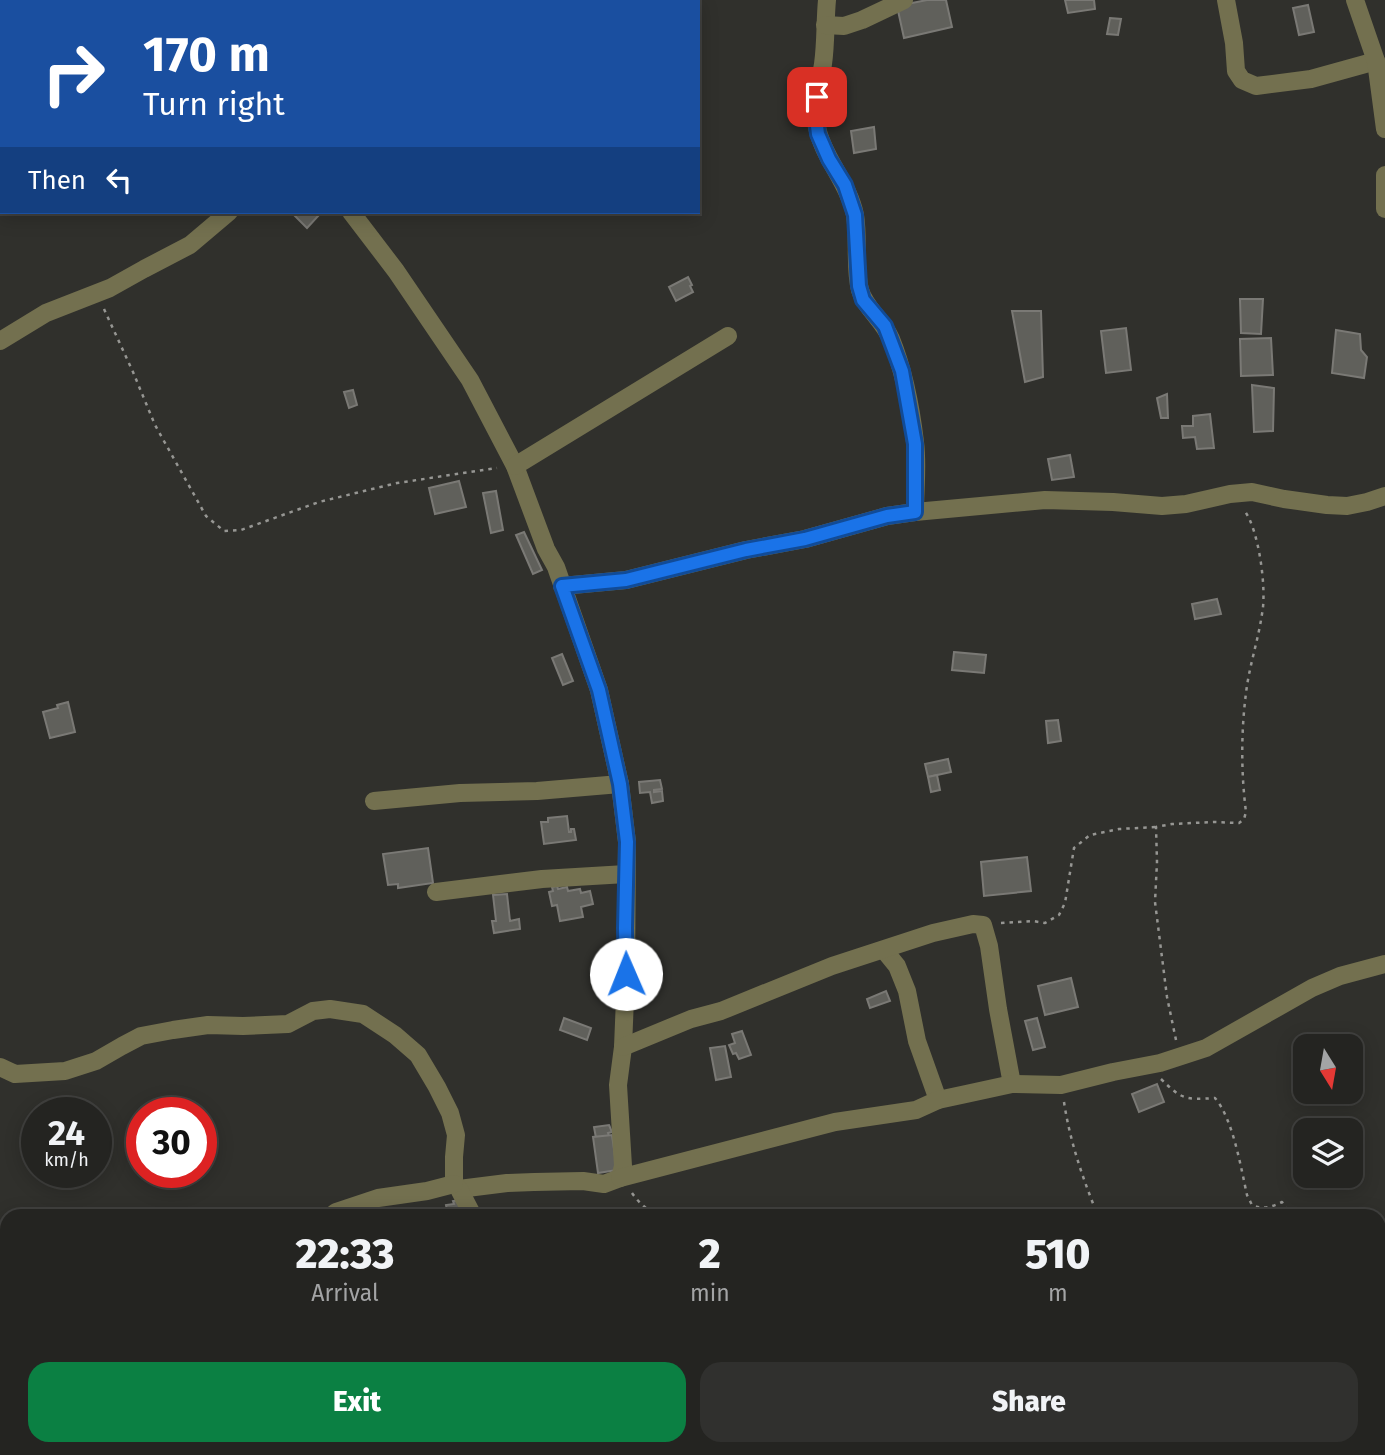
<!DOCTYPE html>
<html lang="en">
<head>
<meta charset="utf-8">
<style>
	:root { --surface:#242421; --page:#30302e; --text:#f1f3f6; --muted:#a3a4a5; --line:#41413f; --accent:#0b8043 }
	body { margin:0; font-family:"Fira Sans",sans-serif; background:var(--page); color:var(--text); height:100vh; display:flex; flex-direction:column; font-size:26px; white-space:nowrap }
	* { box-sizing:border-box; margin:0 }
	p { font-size:23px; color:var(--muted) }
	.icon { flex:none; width:38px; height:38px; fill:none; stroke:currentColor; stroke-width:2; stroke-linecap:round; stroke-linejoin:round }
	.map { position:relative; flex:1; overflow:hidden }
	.details { position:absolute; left:0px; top:1209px; width:1386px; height:247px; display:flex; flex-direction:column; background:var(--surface); border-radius:21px 21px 0 0; box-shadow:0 4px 18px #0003,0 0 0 2px var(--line) }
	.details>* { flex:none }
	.hud { position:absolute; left:0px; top:0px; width:700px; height:214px; box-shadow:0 4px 18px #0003,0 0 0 2px var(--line); background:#1a4fa0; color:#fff; overflow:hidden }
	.needle { width:46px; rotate:169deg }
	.buttons { position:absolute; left:1293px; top:1034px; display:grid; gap:14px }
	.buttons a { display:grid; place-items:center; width:70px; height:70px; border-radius:14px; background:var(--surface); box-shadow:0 4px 18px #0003,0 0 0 2px var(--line); font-size:35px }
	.speed { position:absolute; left:21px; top:1097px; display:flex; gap:14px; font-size:35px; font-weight:700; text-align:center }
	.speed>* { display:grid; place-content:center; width:91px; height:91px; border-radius:50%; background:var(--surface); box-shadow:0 4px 18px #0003,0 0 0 2px var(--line); line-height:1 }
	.speed small { font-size:18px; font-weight:400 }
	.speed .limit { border:10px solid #d22; background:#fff; color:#111 }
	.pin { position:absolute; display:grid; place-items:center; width:60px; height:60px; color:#fff; margin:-30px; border-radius:14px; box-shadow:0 4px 10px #0006 }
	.me { position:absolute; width:77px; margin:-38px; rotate:359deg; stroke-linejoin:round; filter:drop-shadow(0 0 5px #0008) }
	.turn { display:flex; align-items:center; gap:24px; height:147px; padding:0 28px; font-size:32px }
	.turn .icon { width:91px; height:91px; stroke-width:2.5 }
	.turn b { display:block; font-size:49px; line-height:60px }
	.then { display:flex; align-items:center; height:66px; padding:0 28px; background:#0003; gap:14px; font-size:26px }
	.eta { display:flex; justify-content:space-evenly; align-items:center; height:119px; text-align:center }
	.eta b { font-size:42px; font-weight:800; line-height:49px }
	.action { display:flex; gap:14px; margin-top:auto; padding:14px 28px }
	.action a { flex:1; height:80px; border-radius:21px; background:var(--accent); color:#fff; font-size:28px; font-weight:800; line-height:80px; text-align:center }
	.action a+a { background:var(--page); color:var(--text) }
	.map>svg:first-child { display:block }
	.building { fill:#60605b; stroke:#7a7975; stroke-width:2 }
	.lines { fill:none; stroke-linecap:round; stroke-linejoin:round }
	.path { stroke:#969693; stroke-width:2.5; stroke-dasharray:3.5 5; stroke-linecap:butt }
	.minor { stroke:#73704f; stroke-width:18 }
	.route-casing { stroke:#114b97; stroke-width:18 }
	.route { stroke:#1a73e8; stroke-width:12 }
</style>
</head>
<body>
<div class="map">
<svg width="1385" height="1455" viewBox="0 0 1385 1455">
	<rect width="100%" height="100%" fill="#30302c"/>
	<g class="building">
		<path d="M927,0H946L952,27L904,38L897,6Z"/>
		<path d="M1065,0H1094L1095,9L1068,13Z"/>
		<path d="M1308,5L1314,32L1299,35L1293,8Z"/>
		<path d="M1110,18L1121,19L1118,35L1107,34Z"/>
		<path d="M874,127L876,149L854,153L851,131Z"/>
		<path d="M291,212H316L319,215L307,228Z"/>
		<path d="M688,277L692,285L690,286L693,292L676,301L669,287Z"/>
		<path d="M1240,299H1263L1261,334L1241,333Z"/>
		<path d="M1012,311H1041L1043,377L1025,382Z"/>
		<path d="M1126,328L1131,370L1106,373L1101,331Z"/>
		<path d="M1336,330L1360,334L1361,350L1367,357L1364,378L1332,373Z"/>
		<path d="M1271,338L1273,375L1241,376L1240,339Z"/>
		<path d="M1252,385L1274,388L1273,431L1254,432Z"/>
		<path d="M353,390L357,405L349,408L344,392Z"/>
		<path d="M1167,394L1168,418H1161L1157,398Z"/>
		<path d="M1210,414L1214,448L1197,449L1195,437L1183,438L1182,426H1193V416Z"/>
		<path d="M1070,455L1074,477L1052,480L1048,459Z"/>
		<path d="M459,481L466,507L435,514L429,488Z"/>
		<path d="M496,491L503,530L491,533L483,493Z"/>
		<path d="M524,532L542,570L533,574L516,535Z"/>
		<path d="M1217,599L1221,614L1195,619L1192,604Z"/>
		<path d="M954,652L986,655L984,673L952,670Z"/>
		<path d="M562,654L573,681L563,685L552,658Z"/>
		<path d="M68,702L75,732L50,738L43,712L58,708L57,705Z"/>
		<path d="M1058,720L1061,741L1048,743L1046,721Z"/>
		<path d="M948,759L951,772L928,777L925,764Z"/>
		<path d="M937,775L940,790L931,792L928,777Z"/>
		<path d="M660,780L662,789L654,790V792L662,791L663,801L652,803L650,792L640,793L639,782Z"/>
		<path d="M567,816L569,832H571V829H574L576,840L544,844L541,822H548V818Z"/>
		<path d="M428,848L433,883L398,888V884L388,885L383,854Z"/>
		<path d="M1027,857L1031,891L984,896L981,862Z"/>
		<path d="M557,886L558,889L567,887L568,891L580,889L581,893L590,891L593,904L581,907L583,917L560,921L557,905L552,906L549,892L553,891L552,887Z"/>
		<path d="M507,894L510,921L519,919L520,929L494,933L492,921H496L493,895Z"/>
		<path d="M1071,978L1078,1007L1045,1015L1038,986Z"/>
		<path d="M886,991L890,1001L870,1008L867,999Z"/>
		<path d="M564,1018L591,1028L587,1040L560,1030Z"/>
		<path d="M1037,1018L1045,1047L1033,1050L1025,1021Z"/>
		<path d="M742,1031L751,1055L739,1059L736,1053L733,1054L729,1045L735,1043L732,1034Z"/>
		<path d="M725,1046L731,1077L716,1080L710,1048Z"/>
		<path d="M1157,1084L1164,1102L1139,1112L1132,1094Z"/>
		<path d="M609,1125L612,1132L608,1133L609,1136L596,1138L594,1127Z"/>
		<path d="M612,1135L617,1170L598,1173L593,1137Z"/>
		<path d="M461,1200L462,1216H436L435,1214L443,1213L442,1210H447L446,1205L454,1204L453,1201Z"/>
		<path d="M21,1449H39L44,1455H22L19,1451Z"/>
		<path d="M109,1449H135V1451L125,1453V1455H111Z"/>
	</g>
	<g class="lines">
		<g class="path">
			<path d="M586,2L592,0"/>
			<path d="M0,59L2,60"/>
			<path d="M104,309L133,372L155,425L206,516L224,531L241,530L319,502L397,483L497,468"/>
			<path d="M1001,923L1033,921L1045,923L1059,915L1065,903L1074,848L1090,835L1119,829L1156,827"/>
			<path d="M1176,1040L1167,997L1155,902L1157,862L1156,827L1172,824L1214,822L1239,823L1244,819L1246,812C1241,773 1241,732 1246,693C1249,667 1258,641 1262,614C1267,590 1259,529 1244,510"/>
			<path d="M1161,1079C1182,1100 1186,1100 1215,1098C1233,1119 1241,1168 1247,1195L1252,1205C1264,1210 1271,1207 1282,1202L1291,1216"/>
			<path d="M1064,1102C1070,1142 1083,1179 1098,1216"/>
			<path d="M632,1193C639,1203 647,1210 658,1216"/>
			<path d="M785,1449L787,1455"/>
			<path d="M1358,1449L1359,1455"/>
		</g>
		<g class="minor">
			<path d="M827,0C825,21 826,43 823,64C820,83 814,103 816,122C821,156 848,181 855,215C859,239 854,266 860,290C865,308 883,320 891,339C904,371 911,408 915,442C918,465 915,489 915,512"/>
			<path d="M1226,0L1234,43L1236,71L1242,80L1256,86L1311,79L1376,61"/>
			<path d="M1355,0L1376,61L1385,129"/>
			<path d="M825,25L844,26L862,20L904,0"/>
			<path d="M1385,175V209"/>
			<path d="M351,212L396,271L470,380L515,466L546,549L556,567L599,690L620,784L627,842L626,974L623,1047L618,1085L623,1166L620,1178L604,1184L583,1181L534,1182L507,1183L459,1189"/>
			<path d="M0,341L46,313L110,288L144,269L190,245L229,212"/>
			<path d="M515,466L728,336"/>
			<path d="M562,586L626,580L746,550L805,539L887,516L915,512L1045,500L1113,502L1162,506L1186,504L1230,494L1252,492L1284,499L1327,505L1347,506L1367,502L1385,496"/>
			<path d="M374,801L460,793L537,791L620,784"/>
			<path d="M436,892L542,879L626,874"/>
			<path d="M884,950L897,966L907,991L917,1041L938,1100"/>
			<path d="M623,1047L691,1019L721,1011L832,966L933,933L973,924L983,925L989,946L998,1009L1012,1084"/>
			<path d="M0,1067L15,1074L65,1071L96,1061L122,1046L141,1036L173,1030L208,1025L243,1026L288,1024L313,1011L330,1009L363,1014L395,1035L418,1055L437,1087L450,1113L456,1135L454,1157V1184L459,1189L473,1216"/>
			<path d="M620,1178L835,1122L916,1110L938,1100L966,1094L1012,1084L1061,1085L1113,1072L1160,1063L1206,1048L1312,988L1340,976L1385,964"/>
			<path d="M331,1216L336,1212L378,1198L427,1191L454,1184"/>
			<path d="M142,1449L145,1455"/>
			<path d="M297,1449L298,1455"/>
		</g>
	</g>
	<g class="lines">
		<g class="route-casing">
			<path id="route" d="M626,974L625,928L627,842L620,784L599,690L562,586L626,580L746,550L805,539L887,516L915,512V444L902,371L885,326L863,300L859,286L855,215L845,185L829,159L818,134L816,118L817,97"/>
		</g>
		<use href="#route" class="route"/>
	</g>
</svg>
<div class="buttons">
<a><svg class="needle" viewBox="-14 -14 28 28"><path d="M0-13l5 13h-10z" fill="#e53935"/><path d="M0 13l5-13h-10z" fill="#a3a4a5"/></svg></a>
<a><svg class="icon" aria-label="layers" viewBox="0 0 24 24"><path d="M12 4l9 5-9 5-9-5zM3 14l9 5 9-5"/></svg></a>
</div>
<div class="speed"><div>24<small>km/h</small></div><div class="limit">30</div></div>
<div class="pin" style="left:817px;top:97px;background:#d93025"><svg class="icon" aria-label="arrive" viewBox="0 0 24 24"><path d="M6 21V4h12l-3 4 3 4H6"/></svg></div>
<svg class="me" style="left:626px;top:974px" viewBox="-20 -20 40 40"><circle r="19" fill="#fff"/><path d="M0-13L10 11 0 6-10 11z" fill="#1a73e8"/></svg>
<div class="hud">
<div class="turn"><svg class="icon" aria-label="right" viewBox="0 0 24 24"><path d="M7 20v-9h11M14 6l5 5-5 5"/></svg><div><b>170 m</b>Turn right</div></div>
<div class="then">Then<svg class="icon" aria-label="left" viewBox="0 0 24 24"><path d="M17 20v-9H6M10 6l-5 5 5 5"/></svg></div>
</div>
<section class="details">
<div class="eta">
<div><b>22:33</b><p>Arrival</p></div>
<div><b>2</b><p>min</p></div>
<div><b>510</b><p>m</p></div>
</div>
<div class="action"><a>Exit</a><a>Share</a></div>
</section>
</div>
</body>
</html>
